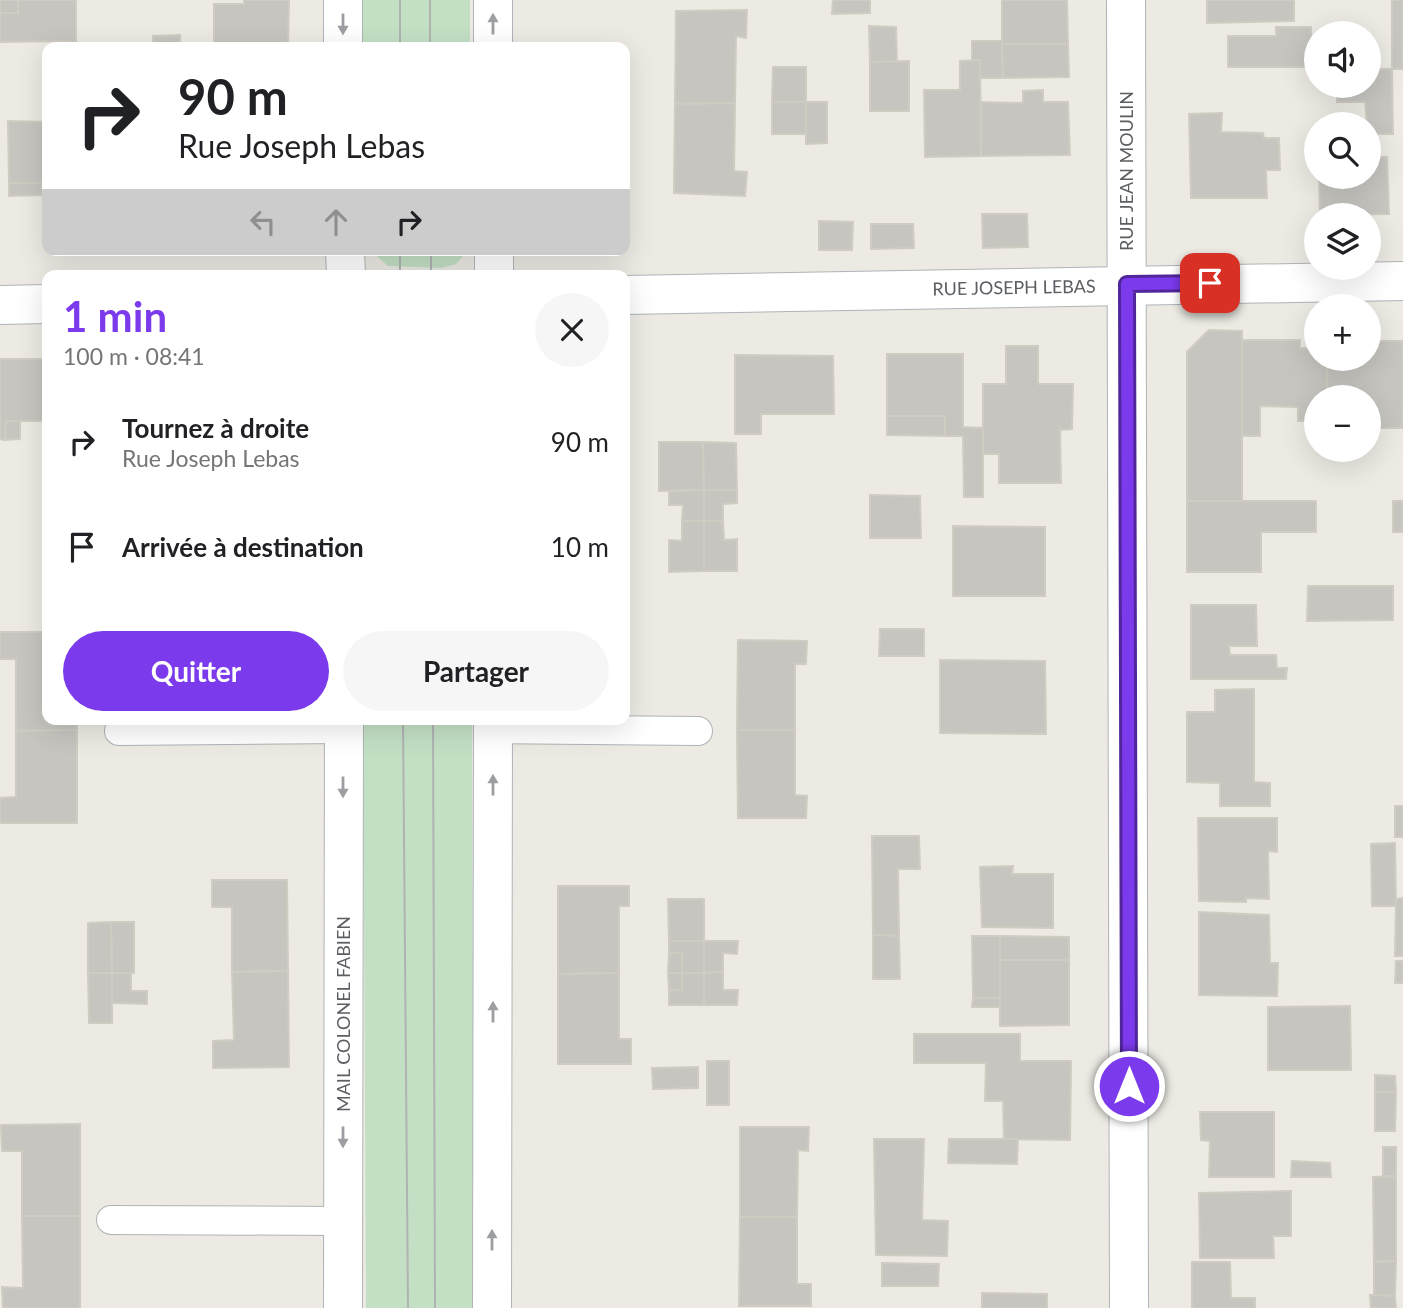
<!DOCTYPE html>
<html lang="fr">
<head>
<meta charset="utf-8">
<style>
	:root { --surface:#fff; --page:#f6f6f6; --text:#202124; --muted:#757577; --accent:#7c3aed }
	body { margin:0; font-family:Lato,sans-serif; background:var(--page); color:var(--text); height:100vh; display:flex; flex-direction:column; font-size:26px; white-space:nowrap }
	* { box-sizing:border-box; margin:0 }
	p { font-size:23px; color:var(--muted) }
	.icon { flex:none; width:38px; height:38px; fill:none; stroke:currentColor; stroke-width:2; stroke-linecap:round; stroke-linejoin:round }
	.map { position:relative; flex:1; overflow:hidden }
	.sheet { position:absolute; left:42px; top:270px; width:588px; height:455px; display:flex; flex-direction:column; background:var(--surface); border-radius:14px; box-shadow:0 7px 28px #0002 }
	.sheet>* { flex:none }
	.guide { position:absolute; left:42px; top:42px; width:588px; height:214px; border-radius:14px; box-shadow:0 7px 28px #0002; background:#fff; color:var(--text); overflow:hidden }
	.tools { position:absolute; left:1304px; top:21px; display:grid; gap:14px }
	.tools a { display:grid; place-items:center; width:77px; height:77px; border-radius:50%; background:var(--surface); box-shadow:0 7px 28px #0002; font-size:35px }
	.pin { position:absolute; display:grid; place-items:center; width:60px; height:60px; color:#fff; margin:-30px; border-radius:14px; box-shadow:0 4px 10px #0006 }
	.me { position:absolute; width:77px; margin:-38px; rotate:0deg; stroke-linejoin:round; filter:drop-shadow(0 0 5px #0008) }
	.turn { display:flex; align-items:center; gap:24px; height:147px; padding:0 21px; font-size:32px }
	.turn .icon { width:91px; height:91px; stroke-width:2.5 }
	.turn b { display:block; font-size:49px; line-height:60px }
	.lanes { display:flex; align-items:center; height:66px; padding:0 21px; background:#0003; justify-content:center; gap:35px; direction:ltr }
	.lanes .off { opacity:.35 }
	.round { display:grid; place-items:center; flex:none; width:74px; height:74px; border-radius:37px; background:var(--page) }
	.summary { display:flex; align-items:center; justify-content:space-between; height:119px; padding:0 21px }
	h1 { font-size:42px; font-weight:700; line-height:52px; color:var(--accent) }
	.primary-button { display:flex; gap:14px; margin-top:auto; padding:14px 21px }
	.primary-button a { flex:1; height:80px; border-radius:42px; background:var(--accent); color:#fff; font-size:28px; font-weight:700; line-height:80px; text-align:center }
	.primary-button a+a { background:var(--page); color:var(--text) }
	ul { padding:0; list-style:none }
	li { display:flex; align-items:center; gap:21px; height:105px; padding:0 21px }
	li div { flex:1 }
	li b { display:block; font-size:26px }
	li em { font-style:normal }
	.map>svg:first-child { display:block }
	.green { fill:#c3e0c5 }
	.building { fill:#c7c5c0; stroke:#d0ccc2; stroke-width:2 }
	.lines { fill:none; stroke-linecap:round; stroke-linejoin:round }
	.service-casing { stroke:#b0b3b7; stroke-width:30 }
	.minor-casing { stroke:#b0b3b7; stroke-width:40 }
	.service { stroke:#fff; stroke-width:28 }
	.minor { stroke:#fff; stroke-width:38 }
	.tram { stroke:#b1b2b2; stroke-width:2 }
	.oneway { fill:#9d9ea1 }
	.route-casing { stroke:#51269a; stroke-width:18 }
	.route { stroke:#7c3aed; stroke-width:12 }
	.labels { text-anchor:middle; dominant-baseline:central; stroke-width:7; stroke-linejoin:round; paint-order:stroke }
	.street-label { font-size:18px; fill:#5b5e62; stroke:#fff }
</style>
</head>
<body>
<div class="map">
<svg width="1403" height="1308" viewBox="0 0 1403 1308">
	<rect width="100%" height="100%" fill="#eceae3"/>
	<g class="green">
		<rect x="359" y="0" width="111" height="47"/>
		<path d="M370,250H468L456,264L442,268L388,266Z"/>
		<path d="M363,719H472L474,1308H366Z"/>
	</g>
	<g class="building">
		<rect x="0" y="0" width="18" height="13"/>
		<path d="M18,0H76V41L0,42V13H18Z"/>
		<path d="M244,0H289L288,47H214V4H244Z"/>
		<path d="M833,0H870V13L832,14Z"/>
		<path d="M1002,0H1067L1068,44H1002Z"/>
		<path d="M1207,0H1294V21L1207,23Z"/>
		<rect x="1392" y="0" width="11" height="69"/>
		<path d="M747,10L746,38L736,36L735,103L675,104L676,11Z"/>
		<path d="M869,26L896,27L897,62H870Z"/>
		<path d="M1276,27H1311L1312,67H1228V36H1276Z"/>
		<path d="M180,35V47H153V36Z"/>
		<path d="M972,41H1002L1003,78H980V60H972Z"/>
		<path d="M1002,44H1068L1069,77L1003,78Z"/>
		<path d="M980,60L981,156L925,157L924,90H960V61Z"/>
		<path d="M909,61V111H870V62Z"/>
		<path d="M773,67H806V102H772Z"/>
		<path d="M1368,69H1392L1393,134H1368L1365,102H1337V86H1368Z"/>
		<path d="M1043,90V102H1068L1070,155L981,156V102L1023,103V91Z"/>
		<rect x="772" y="102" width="34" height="32"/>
		<path d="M806,102H827V143L806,144Z"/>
		<path d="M735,103L734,171L747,172L745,196L674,193L675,104Z"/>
		<path d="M1222,113L1221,132L1263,133L1264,138H1279L1280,170H1266L1267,198H1191L1189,114Z"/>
		<path d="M8,121L47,122V195H42V183H9Z"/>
		<path d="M1368,157H1387L1389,214L1320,215L1319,177H1368Z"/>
		<path d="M9,183H42V195L9,196Z"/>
		<path d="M982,214H1027L1028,247L983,248Z"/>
		<path d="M819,221L853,222L852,250H819Z"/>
		<path d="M871,224H913L914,248L871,249Z"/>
		<path d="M1209,330L1242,331V502L1187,501V352Z"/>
		<path d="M1368,336H1374L1375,341H1403V428H1368V397H1327V359H1368Z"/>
		<path d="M1242,340H1300V348H1316V359H1327V397H1316V421H1298V407L1260,406V436H1242Z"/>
		<path d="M1006,346H1038V384H1073L1072,429L1060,430L1061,483H999V454H983V384H1006Z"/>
		<path d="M887,354H963V427L983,428V497H964L963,436H945V416H887Z"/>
		<path d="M735,355L833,356L834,414H761V434H735Z"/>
		<path d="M0,359H47V421H6L5,440L0,439Z"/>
		<path d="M887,416H945V436L887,435Z"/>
		<path d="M6,421H20V439L5,440Z"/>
		<path d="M659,442H703L704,490L659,491Z"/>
		<path d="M703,442L736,443L737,490H704Z"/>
		<path d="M704,490H737V503L723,504V521H704Z"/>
		<path d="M704,490V521H682L683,505H669V491Z"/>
		<path d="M870,495L920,496L921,538H870Z"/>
		<path d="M1187,501H1316V532H1261V572H1187Z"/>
		<rect x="1393" y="501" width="10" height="31"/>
		<path d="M682,521H704V571L669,572V540L682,541Z"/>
		<path d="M704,521H723L724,540L737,539V571H704Z"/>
		<path d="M953,526L1045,527V596H953Z"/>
		<path d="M1308,586H1393V620L1307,621Z"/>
		<path d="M1191,605H1256L1257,646H1229L1230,655H1276L1277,668H1287L1286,679H1191Z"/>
		<path d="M880,629H924V656H879Z"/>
		<path d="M0,632H47V719H77V730L16,731V659H0Z"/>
		<path d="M738,640L807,641L806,664H795V730H737Z"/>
		<path d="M940,660L1045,661L1046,734L940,733Z"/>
		<path d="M1254,689V782L1270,783V806H1220V783L1187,782V712H1215V690Z"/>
		<path d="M77,730V823H0V798L16,797V731Z"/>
		<path d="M737,730H795V795L807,796L806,818H738Z"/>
		<rect x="1395" y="806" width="8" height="31"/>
		<path d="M1198,818H1277V852L1268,851L1269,899L1246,898V902L1199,901Z"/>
		<path d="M872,836H919L920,869H898L899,936L873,935Z"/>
		<path d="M1395,843L1396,906H1372L1371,844Z"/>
		<path d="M1013,866L1012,874H1053V928L982,927L980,867Z"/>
		<path d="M212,880H287L288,971L232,972V907H212Z"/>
		<path d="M558,886H629V906H619V973L558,974Z"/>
		<path d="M1403,898V956H1395L1396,899Z"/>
		<path d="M668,899H704V941H669Z"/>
		<path d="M1199,912L1269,915L1270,963H1278L1277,996L1199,995Z"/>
		<path d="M111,922H134V973H112Z"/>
		<path d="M111,922L112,973H88V923Z"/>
		<path d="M873,935L899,936L900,979H873Z"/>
		<path d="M972,936H1000V998H973Z"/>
		<path d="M1000,936L1069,937V960H1000Z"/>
		<path d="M669,941H704V973H682V953H669Z"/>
		<path d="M704,941H738L737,954L723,953V972L704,973Z"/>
		<path d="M669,953H682V973H668Z"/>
		<path d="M1000,960H1069V1025L1000,1026Z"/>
		<path d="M1396,961H1403V983H1395Z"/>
		<path d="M288,971L289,1067L213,1068V1041L234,1040L232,972Z"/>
		<path d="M723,972V990H738L737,1005H704V973Z"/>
		<path d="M88,973H112V1023H89Z"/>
		<path d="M112,973H131V991H147V1004L112,1003Z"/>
		<path d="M619,973V1039H631V1064H558V974Z"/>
		<path d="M668,973H682V990H669Z"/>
		<path d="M682,973H704V1005H669V990H682Z"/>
		<path d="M973,998H1000V1007H972Z"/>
		<path d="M1350,1006L1351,1070H1268V1007Z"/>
		<path d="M914,1034H1020V1061H1071L1070,1140L1004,1139L1003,1101H985L986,1063H914Z"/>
		<rect x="707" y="1061" width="22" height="44"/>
		<path d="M698,1067V1088L653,1089L652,1068Z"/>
		<path d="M1375,1075L1395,1076L1396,1092H1375Z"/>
		<path d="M1375,1092H1396L1395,1131H1375Z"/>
		<path d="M1200,1112H1274V1177H1209L1210,1141L1201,1140Z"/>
		<path d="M80,1124V1216H22V1151H2L1,1125Z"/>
		<path d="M740,1127H809L808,1151L798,1150L797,1217H740Z"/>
		<path d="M874,1139H924L922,1220L948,1221L947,1256L876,1255Z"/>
		<path d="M949,1139H1018L1017,1164L948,1163Z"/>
		<rect x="1383" y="1147" width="13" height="29"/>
		<path d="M1292,1161L1330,1163L1331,1177H1291Z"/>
		<path d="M1396,1176V1261L1374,1262L1373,1177Z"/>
		<path d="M1291,1191V1236H1273L1274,1258H1200L1199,1193Z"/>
		<path d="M22,1216H80V1308H3L2,1287L23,1288Z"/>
		<path d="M740,1217H797V1284H811V1306H739Z"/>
		<path d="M1396,1261L1395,1296L1374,1295V1262Z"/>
		<path d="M1192,1262H1230L1231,1298H1255V1308H1192Z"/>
		<path d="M882,1263L939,1264L938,1286H882Z"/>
		<path d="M982,1293L1047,1294V1308H982Z"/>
		<path d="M1370,1295L1395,1296L1396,1308H1371Z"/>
	</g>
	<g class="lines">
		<g class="service-casing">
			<g id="service">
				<path d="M493,729L698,731"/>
				<path d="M119,731L343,729"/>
				<path d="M111,1220L343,1221"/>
			</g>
		</g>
		<g class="minor-casing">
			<g id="minor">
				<path d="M493,0V47"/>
				<path d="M1126,0L1129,1308"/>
				<path d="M343,47V0"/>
				<path d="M345,250L346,275"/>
				<path d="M494,250V275"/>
				<path d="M625,295L1403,281"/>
				<path d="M0,305L47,304"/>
				<path d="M343,1308L344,719"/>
				<path d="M492,1308L493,719"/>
			</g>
		</g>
		<use href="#service" class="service"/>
		<use href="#minor" class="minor"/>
		<g class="tram">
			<path d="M430,0V47"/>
			<path d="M400,47V0"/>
			<path d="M400,250V275"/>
			<path d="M431,250V275"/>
			<path d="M403,719L408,1308"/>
			<path d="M433,719L435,1308"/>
		</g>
	</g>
	<defs><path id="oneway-solid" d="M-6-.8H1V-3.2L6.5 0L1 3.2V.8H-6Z" transform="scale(1.75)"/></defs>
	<g class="oneway">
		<use href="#oneway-solid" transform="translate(343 24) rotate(90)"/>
		<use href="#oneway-solid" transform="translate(493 24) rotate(-90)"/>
		<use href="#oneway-solid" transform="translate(493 785) rotate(-90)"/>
		<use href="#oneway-solid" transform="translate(343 787) rotate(90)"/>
		<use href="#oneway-solid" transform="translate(493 1012) rotate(-90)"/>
		<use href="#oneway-solid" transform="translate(343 1137) rotate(90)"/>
		<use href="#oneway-solid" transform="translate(492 1240) rotate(-90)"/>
	</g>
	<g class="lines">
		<g class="route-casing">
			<path id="route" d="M1129,1086L1127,284L1210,283"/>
		</g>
		<use href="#route" class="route"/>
	</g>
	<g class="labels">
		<g class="street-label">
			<text transform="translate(1126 171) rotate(-90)">RUE JEAN MOULIN</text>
			<text transform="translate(1014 287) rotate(-1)">RUE JOSEPH LEBAS</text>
			<text transform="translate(343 1014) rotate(-90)">MAIL COLONEL FABIEN</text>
		</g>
	</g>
</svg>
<div class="tools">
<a><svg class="icon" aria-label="sound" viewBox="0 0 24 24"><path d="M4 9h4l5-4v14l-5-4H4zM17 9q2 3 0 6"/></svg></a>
<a><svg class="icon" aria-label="search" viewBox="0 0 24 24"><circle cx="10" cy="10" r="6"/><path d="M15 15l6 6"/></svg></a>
<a><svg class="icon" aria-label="layers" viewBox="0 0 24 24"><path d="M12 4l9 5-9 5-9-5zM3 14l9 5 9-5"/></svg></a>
<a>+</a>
<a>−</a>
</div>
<div class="pin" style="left:1210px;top:283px;background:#d93025"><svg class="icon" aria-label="arrive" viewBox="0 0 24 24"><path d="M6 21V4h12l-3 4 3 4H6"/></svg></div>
<svg class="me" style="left:1129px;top:1086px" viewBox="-20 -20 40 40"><circle r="17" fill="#7c3aed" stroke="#fff" stroke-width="3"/><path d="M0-11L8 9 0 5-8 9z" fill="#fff"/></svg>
<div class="guide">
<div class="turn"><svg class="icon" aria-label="right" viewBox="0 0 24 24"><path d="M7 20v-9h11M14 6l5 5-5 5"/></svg><div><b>90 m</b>Rue Joseph Lebas</div></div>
<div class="lanes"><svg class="icon off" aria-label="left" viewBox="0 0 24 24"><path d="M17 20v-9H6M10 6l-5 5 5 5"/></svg><svg class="icon off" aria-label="ahead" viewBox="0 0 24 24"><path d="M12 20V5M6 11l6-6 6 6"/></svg><svg class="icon" aria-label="right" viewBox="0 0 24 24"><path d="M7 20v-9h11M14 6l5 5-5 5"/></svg></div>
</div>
<section class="sheet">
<div class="summary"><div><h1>1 min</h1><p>100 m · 08:41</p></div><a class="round"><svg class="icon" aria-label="close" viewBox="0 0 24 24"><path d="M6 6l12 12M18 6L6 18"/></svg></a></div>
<ul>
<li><svg class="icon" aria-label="right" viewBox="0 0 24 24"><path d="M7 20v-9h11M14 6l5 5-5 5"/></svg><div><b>Tournez à droite</b><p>Rue Joseph Lebas</p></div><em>90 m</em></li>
<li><svg class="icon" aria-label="arrive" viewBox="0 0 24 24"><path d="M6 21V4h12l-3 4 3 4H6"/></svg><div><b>Arrivée à destination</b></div><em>10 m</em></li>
</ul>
<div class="primary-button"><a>Quitter</a><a>Partager</a></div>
</section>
</div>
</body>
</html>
